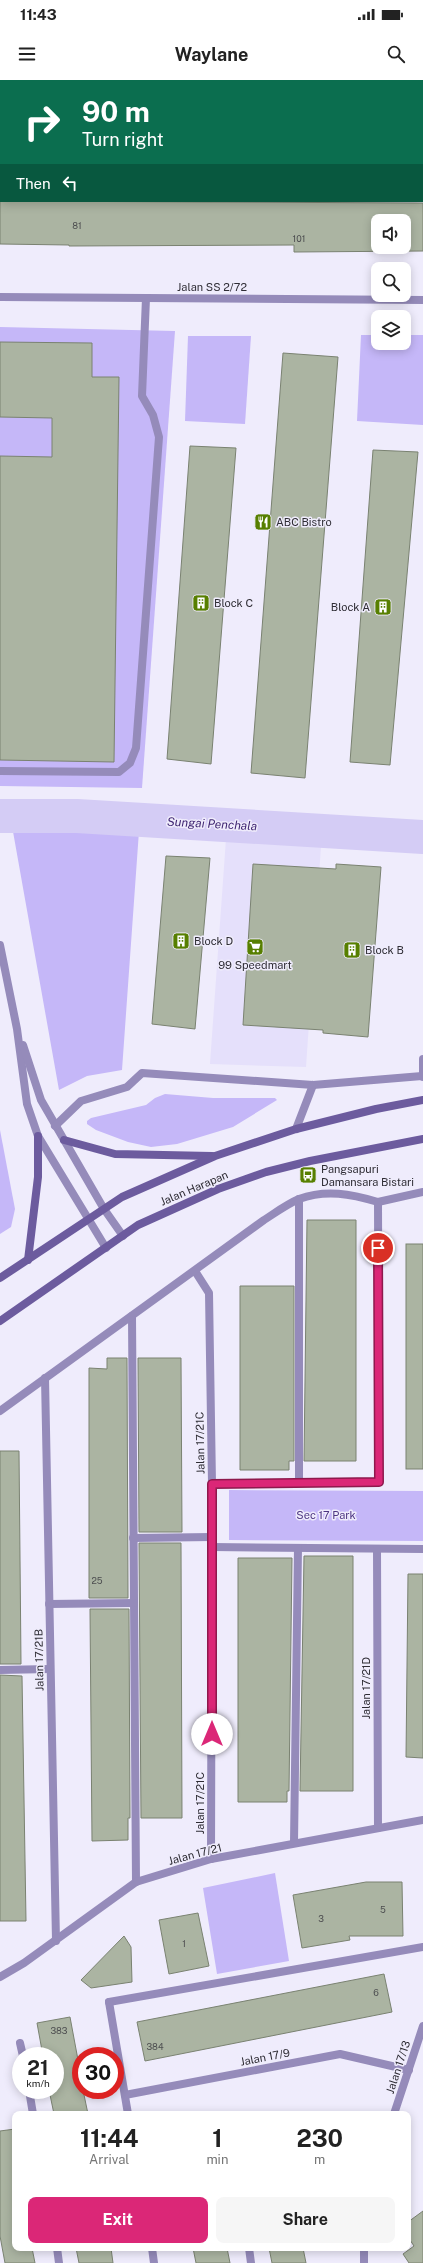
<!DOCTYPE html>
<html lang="en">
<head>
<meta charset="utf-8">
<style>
	:root { --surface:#fff; --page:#f6f6f6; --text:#222; --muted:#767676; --accent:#db2777 }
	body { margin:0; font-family:"Public Sans",sans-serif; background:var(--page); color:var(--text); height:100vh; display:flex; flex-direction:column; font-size:15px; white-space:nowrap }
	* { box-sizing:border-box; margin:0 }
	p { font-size:13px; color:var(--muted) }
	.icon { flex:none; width:22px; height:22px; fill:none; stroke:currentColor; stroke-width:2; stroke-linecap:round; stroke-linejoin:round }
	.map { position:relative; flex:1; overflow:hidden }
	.panel { position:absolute; left:12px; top:2031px; width:399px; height:140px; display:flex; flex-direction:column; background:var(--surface); border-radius:8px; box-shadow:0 2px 10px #0003 }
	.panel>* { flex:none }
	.banner { position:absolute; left:0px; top:0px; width:423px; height:122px; box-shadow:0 2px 10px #0003; background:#0b6e4f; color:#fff; overflow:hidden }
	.buttons { position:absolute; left:371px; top:134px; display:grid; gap:8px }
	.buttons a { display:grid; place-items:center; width:40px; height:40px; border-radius:8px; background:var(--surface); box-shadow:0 2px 10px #0003; font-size:20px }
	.speed { position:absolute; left:12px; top:1967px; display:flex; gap:8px; font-size:20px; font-weight:700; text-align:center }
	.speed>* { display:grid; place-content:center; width:52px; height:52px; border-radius:50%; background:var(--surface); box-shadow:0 2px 10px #0003; line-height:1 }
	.speed small { font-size:10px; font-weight:400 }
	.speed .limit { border:6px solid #d22; background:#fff; color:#111 }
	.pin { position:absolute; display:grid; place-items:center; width:34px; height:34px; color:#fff; margin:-17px; border:2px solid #fff; border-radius:50%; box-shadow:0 1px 4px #0007 }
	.me { position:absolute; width:44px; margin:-22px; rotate:0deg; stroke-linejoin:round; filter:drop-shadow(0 0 3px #0008) }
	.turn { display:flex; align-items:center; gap:14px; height:84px; padding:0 16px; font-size:18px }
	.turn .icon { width:52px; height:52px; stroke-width:2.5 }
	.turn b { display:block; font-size:28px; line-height:34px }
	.then { display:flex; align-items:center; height:38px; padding:0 16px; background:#0003; gap:8px; font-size:15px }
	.eta { display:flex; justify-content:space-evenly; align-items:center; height:68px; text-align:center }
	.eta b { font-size:24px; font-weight:700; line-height:28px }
	.button { display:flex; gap:8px; margin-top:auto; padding:8px 16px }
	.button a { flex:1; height:46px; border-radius:8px; background:var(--accent); color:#fff; font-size:16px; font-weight:700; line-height:46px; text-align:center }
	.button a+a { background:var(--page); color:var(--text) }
	.status { display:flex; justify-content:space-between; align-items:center; height:28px; padding:0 20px; background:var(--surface); direction:ltr }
	.status svg { height:11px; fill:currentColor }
	header { display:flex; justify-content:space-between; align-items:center; height:52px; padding:0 16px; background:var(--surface); font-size:18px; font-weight:700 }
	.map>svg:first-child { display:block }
	.built { fill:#e5e0fb }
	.green { fill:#c5b7f8 }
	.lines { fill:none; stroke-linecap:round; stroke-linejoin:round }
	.river { stroke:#d4ccf5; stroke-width:34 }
	.building { fill:#abb4a2; stroke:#7a8271; fill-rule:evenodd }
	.service { stroke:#958bba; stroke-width:8 }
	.minor { stroke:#958bba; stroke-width:8 }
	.tertiary { stroke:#958bba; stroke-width:8 }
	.secondary { stroke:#6c5b9e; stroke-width:8 }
	.route-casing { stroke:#8e194d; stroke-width:10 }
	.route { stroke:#db2777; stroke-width:7 }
	.labels { text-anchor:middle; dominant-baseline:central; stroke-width:3; stroke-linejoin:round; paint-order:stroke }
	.number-label { font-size:9px; fill:#4d4e50 }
	.street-label { font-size:11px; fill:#2e2c34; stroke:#efecfc }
	.poi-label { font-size:11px; fill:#2e2c34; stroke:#efecfc; text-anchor:start }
	.park-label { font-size:11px; fill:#4d3582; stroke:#efecfc }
	.water-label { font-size:12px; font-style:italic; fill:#402773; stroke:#efecfc }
</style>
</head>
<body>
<div class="status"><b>11:43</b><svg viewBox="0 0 49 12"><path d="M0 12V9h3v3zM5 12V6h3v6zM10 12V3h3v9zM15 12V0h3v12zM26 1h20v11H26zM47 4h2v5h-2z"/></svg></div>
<header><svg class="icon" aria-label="menu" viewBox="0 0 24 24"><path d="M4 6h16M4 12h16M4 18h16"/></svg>Waylane<svg class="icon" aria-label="search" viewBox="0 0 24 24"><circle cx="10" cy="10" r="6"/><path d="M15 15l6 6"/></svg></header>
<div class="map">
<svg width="423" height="2183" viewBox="0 0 423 2183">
	<rect width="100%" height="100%" fill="#efecfc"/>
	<path class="built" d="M226,759L321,766L306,987L210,984Z"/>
	<g class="green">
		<path d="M0,247L175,251L142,708L0,706Z"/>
		<path d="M361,255H378V263H404V255H423V345L357,341Z"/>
		<path d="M188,256H251L245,344L185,341Z"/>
		<path d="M12,746L139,751L122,990L87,996L59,1010Z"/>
		<path d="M165,1014L213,1018H275L277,1020L233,1047L177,1064L151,1067L128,1062L96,1050L87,1044V1041L91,1038L146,1025L155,1018Z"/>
		<path d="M0,1050L15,1129L11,1147L0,1154Z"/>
		<path d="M229,1410L423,1411V1461L229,1460Z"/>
		<path d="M275,1793L289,1881L217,1894L203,1808Z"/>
	</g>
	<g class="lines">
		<path class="river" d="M0,736H77L423,757"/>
	</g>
	<g class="building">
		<path d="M0,121L423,123V171L294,172V165L69,166V165L0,164ZM378,141H404V167H378Z"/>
		<path d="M0,262L92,263V297H119L114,682L0,680V376L52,377V338L0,337Z"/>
		<path d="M283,273L338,277L305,698L251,693Z"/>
		<path d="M190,366L236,368L211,684L167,679Z"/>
		<path d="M373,370L418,372L390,685L350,682Z"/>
		<path d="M166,776L210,778L195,949L152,944Z"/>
		<path d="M253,784L336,789V784L381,787L368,957L323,953V950L243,945Z"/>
		<path d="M307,1140H356V1381H304Z"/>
		<rect x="406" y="1164" width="17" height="225"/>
		<path d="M240,1206H294V1381H289V1390H240Z"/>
		<path d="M107,1278H127L128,1518H89V1288L107,1289Z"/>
		<path d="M138,1278H181L182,1452H139Z"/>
		<path d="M0,1371H19L21,1584H0Z"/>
		<path d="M139,1463H181L182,1738H141Z"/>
		<path d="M304,1476H353V1711H300Z"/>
		<path d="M238,1478H292L289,1711H287V1722H238Z"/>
		<path d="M408,1494H423V1678L406,1677Z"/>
		<path d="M90,1529H129L130,1738H128V1760L92,1761Z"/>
		<path d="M0,1595L22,1596L26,1841H0Z"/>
		<path d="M366,1802H402L403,1856H349L350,1860L302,1868L293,1815Z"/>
		<path d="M198,1833L209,1886L169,1894L159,1840Z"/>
		<path d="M124,1856L131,1867L132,1902L91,1908L81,1900Z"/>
		<path d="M384,1894L392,1932L145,1981L137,1942Z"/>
		<path d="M70,1937L81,1996V2010H83L88,2034H54L49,2010H55V1976H43L37,1943Z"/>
		<path d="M15,2049V2168H32L35,2183H5L0,2156V2051Z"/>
		<path d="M423,2131V2183H409L403,2174L414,2166L408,2157V2142Z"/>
		<path d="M76,2168H111L113,2183H79Z"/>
		<path d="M193,2168H227L230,2183H196Z"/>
		<path d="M269,2168H303L306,2183H272Z"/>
	</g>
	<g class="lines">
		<g class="service">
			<path d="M87,1V0"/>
			<path d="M0,691L119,692L130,683L136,668L159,357L153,335L142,316L146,218"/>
			<path d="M0,865L17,949L27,1024L38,1056L106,1168"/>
			<path d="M23,965L41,1020L104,1129L123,1156"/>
			<path d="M55,1046L81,1021L127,1007L142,993L313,1005L422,996"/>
			<path d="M296,1049L313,1005"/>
			<path d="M299,1119V1403"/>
			<path d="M378,1122L423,1112"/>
			<path d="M132,1236L136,1802"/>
			<path d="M212,1404L379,1402"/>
			<path d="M133,1458L212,1457"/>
			<path d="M212,1467L423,1469"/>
			<path d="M49,1524L134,1523"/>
			<path d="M0,1590L50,1589"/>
			<path d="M294,1763L298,1468"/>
			<path d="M109,1922L423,1867"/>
			<path d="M20,1963L23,1976"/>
			<path d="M29,2010L33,2034"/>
			<path d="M57,2168L59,2183"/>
			<path d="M249,2168L251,2183"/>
		</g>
		<g class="minor">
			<path d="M181,1V0"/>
			<path d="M364,1V0"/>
			<path d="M0,14H1"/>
			<path d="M422,18L423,19"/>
			<path d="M0,217L423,220"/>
			<path d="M423,979V997"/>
			<path d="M195,1191L209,1213L212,1404L211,1779"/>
			<path d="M45,1298L56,1861"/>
			<path d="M0,1331L264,1140C275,1133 287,1124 299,1119C326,1109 351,1114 378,1122L379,1402"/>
			<path d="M377,1469L378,1748"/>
			<path d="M109,1922L128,2034"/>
			<path d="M125,2015L340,1974L409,1990"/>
			<path d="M394,2034L423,1946"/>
			<path d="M152,2168L154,2183"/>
			<path d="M364,2168V2183"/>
		</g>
		<path class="tertiary" d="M0,1897L24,1883L136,1802L211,1779L423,1740"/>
		<g class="secondary">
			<path d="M64,1060L115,1074L212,1076"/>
			<path d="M28,1180L38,1097V1056"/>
			<path d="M0,1198L122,1117L215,1076L296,1049L376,1029L423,1020"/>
			<path d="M0,1241L138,1145L218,1109L266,1092L310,1081L423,1059"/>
		</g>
	</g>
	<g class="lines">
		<g class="route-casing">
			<path id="route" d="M212,1654V1404L379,1402L378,1168"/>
		</g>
		<use href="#route" class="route"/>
	</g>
	<defs>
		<g id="restaurant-square" transform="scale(0.9)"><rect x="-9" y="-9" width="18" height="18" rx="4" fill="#577f00" stroke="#efecfc"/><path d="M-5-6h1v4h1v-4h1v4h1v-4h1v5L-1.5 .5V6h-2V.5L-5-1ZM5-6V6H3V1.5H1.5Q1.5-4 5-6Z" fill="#fff"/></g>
		<g id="building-square" transform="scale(0.9)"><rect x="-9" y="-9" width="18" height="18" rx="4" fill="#577f00" stroke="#efecfc"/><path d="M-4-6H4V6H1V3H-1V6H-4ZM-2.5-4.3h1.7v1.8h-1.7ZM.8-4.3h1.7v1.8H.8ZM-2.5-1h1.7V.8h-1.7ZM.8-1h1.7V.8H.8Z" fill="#fff"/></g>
		<g id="supermarket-square" transform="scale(0.9)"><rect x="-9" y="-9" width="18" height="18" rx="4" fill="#577f00" stroke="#efecfc"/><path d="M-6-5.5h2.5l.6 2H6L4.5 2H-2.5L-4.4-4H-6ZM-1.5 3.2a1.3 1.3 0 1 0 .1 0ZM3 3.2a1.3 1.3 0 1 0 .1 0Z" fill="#fff"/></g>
		<g id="bus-square" transform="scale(0.9)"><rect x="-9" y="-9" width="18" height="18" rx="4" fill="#577f00" stroke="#efecfc"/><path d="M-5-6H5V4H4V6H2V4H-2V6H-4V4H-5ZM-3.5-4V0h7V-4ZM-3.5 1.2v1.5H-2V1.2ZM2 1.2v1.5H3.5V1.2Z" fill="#fff"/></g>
	</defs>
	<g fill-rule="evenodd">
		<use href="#restaurant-square" x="263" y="442"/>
		<use href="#building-square" x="201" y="523"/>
		<use href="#building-square" x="383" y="527"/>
		<use href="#building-square" x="181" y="861"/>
		<use href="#supermarket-square" x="255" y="867"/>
		<use href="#building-square" x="352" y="870"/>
		<use href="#bus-square" x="308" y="1095"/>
	</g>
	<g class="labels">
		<g class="number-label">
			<text x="77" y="145">81</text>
			<text x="299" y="158">101</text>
			<text x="97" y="1500">25</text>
			<text x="383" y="1829">5</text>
			<text x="321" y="1838">3</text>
			<text x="184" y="1863">1</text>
			<text x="376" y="1912">6</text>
			<text x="59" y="1950">383</text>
			<text x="155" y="1966">384</text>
		</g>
		<g class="street-label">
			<text x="212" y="207">Jalan SS 2/72</text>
			<text transform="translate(194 1108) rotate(-23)">Jalan Harapan</text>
			<text transform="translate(200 1363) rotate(-91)">Jalan 17/21C</text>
			<text transform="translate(39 1580) rotate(-91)">Jalan 17/21B</text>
			<text transform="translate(366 1608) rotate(-90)">Jalan 17/21D</text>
			<text transform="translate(200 1723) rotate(-90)">Jalan 17/21C</text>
			<text transform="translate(195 1774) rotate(-15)">Jalan 17/21</text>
			<text transform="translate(265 1977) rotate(-11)">Jalan 17/9</text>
			<text transform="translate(398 1987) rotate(-72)">Jalan 17/13</text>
		</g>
		<g class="poi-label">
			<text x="276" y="442">ABC Bistro</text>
			<text x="214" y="523">Block C</text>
			<text x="370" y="527" text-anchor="end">Block A</text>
			<text x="194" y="861">Block D</text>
			<text x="365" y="870">Block B</text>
			<text x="255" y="885" text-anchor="middle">99 Speedmart</text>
			<text x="321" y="1089">Pangsapuri<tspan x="321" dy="13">Damansara Bistari</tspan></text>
		</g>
		<g class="park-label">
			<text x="326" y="1435">Sec 17 Park</text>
		</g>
		<g class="water-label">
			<text transform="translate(212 744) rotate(3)">Sungai Penchala</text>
		</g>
	</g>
</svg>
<div class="buttons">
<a><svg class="icon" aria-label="sound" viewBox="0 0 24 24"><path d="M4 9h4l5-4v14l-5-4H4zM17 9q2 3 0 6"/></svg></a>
<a><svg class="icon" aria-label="search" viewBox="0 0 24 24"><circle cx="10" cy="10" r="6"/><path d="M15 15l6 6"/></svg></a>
<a><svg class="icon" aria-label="layers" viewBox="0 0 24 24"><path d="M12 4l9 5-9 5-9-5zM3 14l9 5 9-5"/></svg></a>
</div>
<div class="speed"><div>21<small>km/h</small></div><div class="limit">30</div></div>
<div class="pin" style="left:378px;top:1168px;background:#d93025"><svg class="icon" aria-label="arrive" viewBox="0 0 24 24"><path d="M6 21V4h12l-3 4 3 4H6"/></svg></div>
<svg class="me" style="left:212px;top:1654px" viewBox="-20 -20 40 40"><circle r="19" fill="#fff"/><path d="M0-13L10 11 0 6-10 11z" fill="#db2777"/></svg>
<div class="banner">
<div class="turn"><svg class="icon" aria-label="right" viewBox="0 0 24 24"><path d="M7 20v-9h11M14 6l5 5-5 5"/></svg><div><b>90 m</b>Turn right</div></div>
<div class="then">Then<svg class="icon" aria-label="left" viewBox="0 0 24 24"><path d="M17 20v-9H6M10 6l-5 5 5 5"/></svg></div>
</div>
<section class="panel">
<div class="eta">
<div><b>11:44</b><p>Arrival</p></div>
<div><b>1</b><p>min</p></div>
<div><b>230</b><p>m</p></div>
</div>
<div class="button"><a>Exit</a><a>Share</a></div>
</section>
</div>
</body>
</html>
